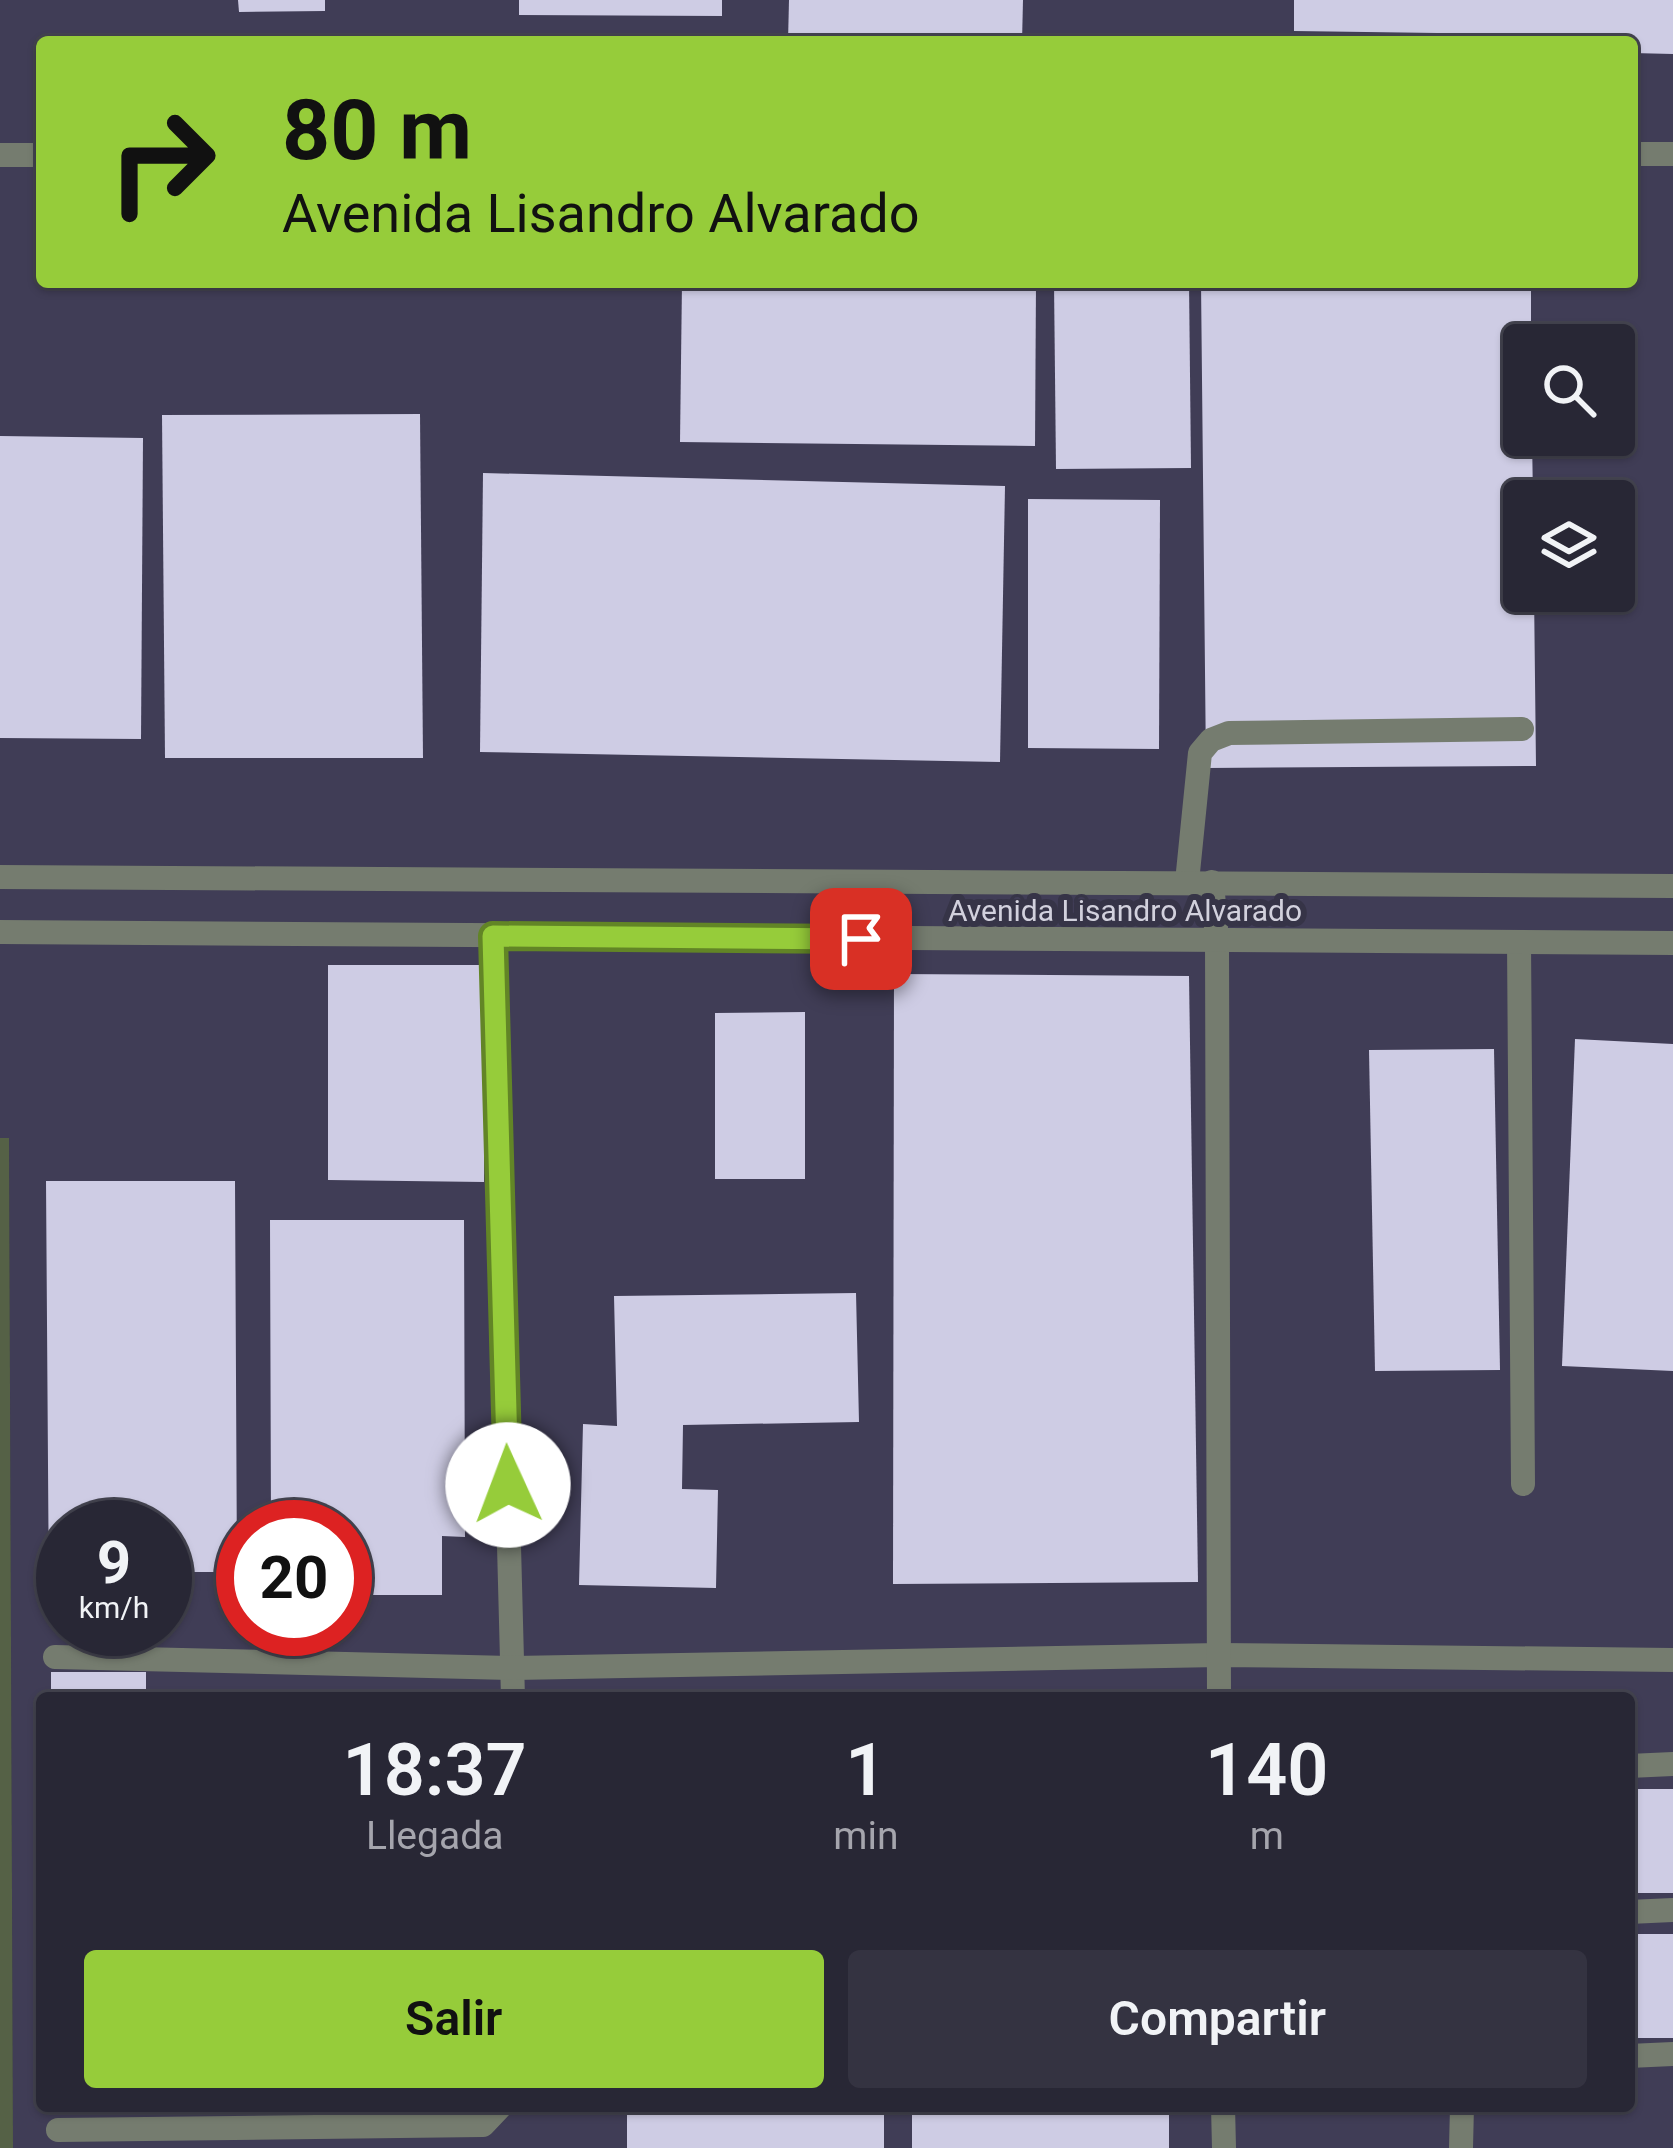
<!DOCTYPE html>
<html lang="es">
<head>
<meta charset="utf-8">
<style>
	:root { --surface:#282735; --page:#343341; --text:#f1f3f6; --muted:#a5a5ad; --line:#444450; --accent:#96cc3a }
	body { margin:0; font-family:Roboto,sans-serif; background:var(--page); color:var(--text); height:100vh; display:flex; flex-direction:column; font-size:45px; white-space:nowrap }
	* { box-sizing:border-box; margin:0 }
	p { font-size:39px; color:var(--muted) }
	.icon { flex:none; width:66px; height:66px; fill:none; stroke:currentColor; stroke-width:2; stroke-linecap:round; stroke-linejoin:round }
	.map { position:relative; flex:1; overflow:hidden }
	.sheet { position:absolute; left:36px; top:1692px; width:1599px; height:420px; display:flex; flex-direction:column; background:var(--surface); border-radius:12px; box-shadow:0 3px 9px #0004,0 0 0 3px var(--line) }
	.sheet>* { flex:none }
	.top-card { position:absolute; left:36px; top:36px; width:1602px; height:252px; border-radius:12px; box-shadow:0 3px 9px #0004,0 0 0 3px var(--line); background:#96cc3a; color:#111; overflow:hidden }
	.fabs { position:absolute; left:1503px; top:324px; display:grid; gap:24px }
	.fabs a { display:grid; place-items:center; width:132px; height:132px; border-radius:12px; background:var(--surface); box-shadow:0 3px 9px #0004,0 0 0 3px var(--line); font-size:60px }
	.speed { position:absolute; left:36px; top:1500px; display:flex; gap:24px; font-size:60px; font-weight:700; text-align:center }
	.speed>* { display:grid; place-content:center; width:156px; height:156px; border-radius:50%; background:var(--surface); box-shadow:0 3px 9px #0004,0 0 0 3px var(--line); line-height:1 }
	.speed small { font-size:30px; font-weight:400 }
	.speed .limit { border:18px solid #d22; background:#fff; color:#111 }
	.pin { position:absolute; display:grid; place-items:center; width:102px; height:102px; color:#fff; margin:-51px; border-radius:24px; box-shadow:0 6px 18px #0006 }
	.me { position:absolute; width:132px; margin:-66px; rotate:358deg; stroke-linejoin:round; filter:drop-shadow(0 0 9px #0008) }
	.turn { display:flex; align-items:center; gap:42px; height:252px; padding:0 48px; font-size:54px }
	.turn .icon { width:156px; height:156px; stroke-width:2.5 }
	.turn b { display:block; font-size:84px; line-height:102px }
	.eta { display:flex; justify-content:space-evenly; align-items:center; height:204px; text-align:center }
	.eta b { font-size:72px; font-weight:600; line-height:84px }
	.cta { display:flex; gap:24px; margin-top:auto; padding:24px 48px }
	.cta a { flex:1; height:138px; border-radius:12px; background:var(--accent); color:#111; font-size:48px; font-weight:600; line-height:138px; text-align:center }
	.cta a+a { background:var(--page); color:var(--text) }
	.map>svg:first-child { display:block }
	.built { fill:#403d56; fill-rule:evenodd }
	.green { fill:#556146 }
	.building { fill:#cecce4 }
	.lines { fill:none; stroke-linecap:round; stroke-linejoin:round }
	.service { stroke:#757c6f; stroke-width:24 }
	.minor { stroke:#757c6f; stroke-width:24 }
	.tertiary { stroke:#757c6f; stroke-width:24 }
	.route-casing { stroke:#628526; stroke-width:30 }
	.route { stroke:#96cc3a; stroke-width:21 }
	.labels { text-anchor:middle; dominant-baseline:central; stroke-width:12; stroke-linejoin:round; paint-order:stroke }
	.street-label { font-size:30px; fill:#d2d1dd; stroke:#363447 }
</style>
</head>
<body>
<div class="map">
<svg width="1673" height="2148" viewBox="0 0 1673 2148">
	<rect width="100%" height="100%" fill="#363447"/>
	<path class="built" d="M0,0H1673V2148H13L9,1138H0ZM42,42H1632V282H42ZM1524,345H1614V435H1524ZM1524,501H1614V591H1524ZM63,1527H165V1629H63ZM243,1527H345V1629H243ZM42,1698H1629V2106H42Z"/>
	<path class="green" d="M0,1138H9L13,2148H0Z"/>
	<g class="building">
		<path d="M238,0H325V11L239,12Z"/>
		<path d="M519,0H722V16L519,15Z"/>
		<path d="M789,0H1023L1022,42H788Z"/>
		<path d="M1294,0H1673V54L1632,53V42H1587L1589,35L1294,31Z"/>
		<path d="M682,282H1036L1035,446L680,442Z"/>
		<path d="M1054,282H1189L1191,468L1056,469Z"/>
		<path d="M1201,282H1531V345H1524V435H1532L1533,501H1524V591H1534L1536,766L1206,768Z"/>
		<path d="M420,414L423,758H165L162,415Z"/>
		<path d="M0,436L143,438L141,739L0,738Z"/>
		<path d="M483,473L1005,486L1000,762L480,752Z"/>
		<path d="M1028,499L1160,500L1159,749L1028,748Z"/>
		<path d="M328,965H485L484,1182L328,1180Z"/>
		<path d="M894,974L1189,976L1198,1582L893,1584Z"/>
		<path d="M805,1012V1179H715V1013Z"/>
		<path d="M1575,1039L1673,1044V1371L1562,1366Z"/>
		<path d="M1494,1049L1500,1370L1375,1371L1369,1050Z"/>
		<path d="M46,1181H235L237,1572H165V1527H63V1607H49Z"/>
		<path d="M270,1220H464L465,1537L442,1536V1595H345V1527H271Z"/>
		<path d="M856,1293L859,1422L683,1425L682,1489L718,1490L716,1588L579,1585L583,1424L617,1426L614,1296Z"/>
		<rect x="51" y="1672" width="95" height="26"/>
		<rect x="1629" y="1789" width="44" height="104"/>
		<rect x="1629" y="1934" width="44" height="104"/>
		<rect x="627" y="2106" width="257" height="42"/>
		<rect x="912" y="2106" width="257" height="42"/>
	</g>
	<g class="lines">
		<g class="service">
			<path d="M1187,882L1200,753L1211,740L1229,733L1522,729"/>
			<path d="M493,936L513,1698"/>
			<path d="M1519,942L1523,1484"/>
			<path d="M55,1657L514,1668L1219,1655L1673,1660"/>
			<path d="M1629,1766L1673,1764"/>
			<path d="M1629,1912L1673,1910"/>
			<path d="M1629,2056L1673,2054"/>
			<path d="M58,2130L483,2125L501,2106"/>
			<path d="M1461,2148L1462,2106"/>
		</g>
		<g class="minor">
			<path d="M1632,154H1673"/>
			<path d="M0,155H42"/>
			<path d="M1212,882L1217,940L1219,1698"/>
			<path d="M1223,2106L1224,2148"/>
		</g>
		<g class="tertiary">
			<path d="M0,877L1673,886"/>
			<path d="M0,932L1673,943"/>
		</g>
	</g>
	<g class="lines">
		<g class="route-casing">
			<path id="route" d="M508,1485L493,936L861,939"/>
		</g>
		<use href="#route" class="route"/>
	</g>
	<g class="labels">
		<g class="street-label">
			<text x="1125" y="910">Avenida Lisandro Alvarado</text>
		</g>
	</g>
</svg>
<div class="fabs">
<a><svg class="icon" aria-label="search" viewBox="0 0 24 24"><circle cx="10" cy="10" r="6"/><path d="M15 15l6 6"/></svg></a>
<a><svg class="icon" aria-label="layers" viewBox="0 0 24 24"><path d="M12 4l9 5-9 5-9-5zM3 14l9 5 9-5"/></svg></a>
</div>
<div class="speed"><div>9<small>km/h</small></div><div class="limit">20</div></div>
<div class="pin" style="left:861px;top:939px;background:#d93025"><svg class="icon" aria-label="arrive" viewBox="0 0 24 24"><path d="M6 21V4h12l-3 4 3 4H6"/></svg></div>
<svg class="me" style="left:508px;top:1485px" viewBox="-20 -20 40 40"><circle r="19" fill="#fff"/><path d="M0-13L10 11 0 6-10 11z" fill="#96cc3a"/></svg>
<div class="top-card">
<div class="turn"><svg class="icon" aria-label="right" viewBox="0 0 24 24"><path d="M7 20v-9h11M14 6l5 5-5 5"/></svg><div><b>80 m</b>Avenida Lisandro Alvarado</div></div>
</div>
<section class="sheet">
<div class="eta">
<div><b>18:37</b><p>Llegada</p></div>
<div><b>1</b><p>min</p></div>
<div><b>140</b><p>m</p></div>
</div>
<div class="cta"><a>Salir</a><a>Compartir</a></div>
</section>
</div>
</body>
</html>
